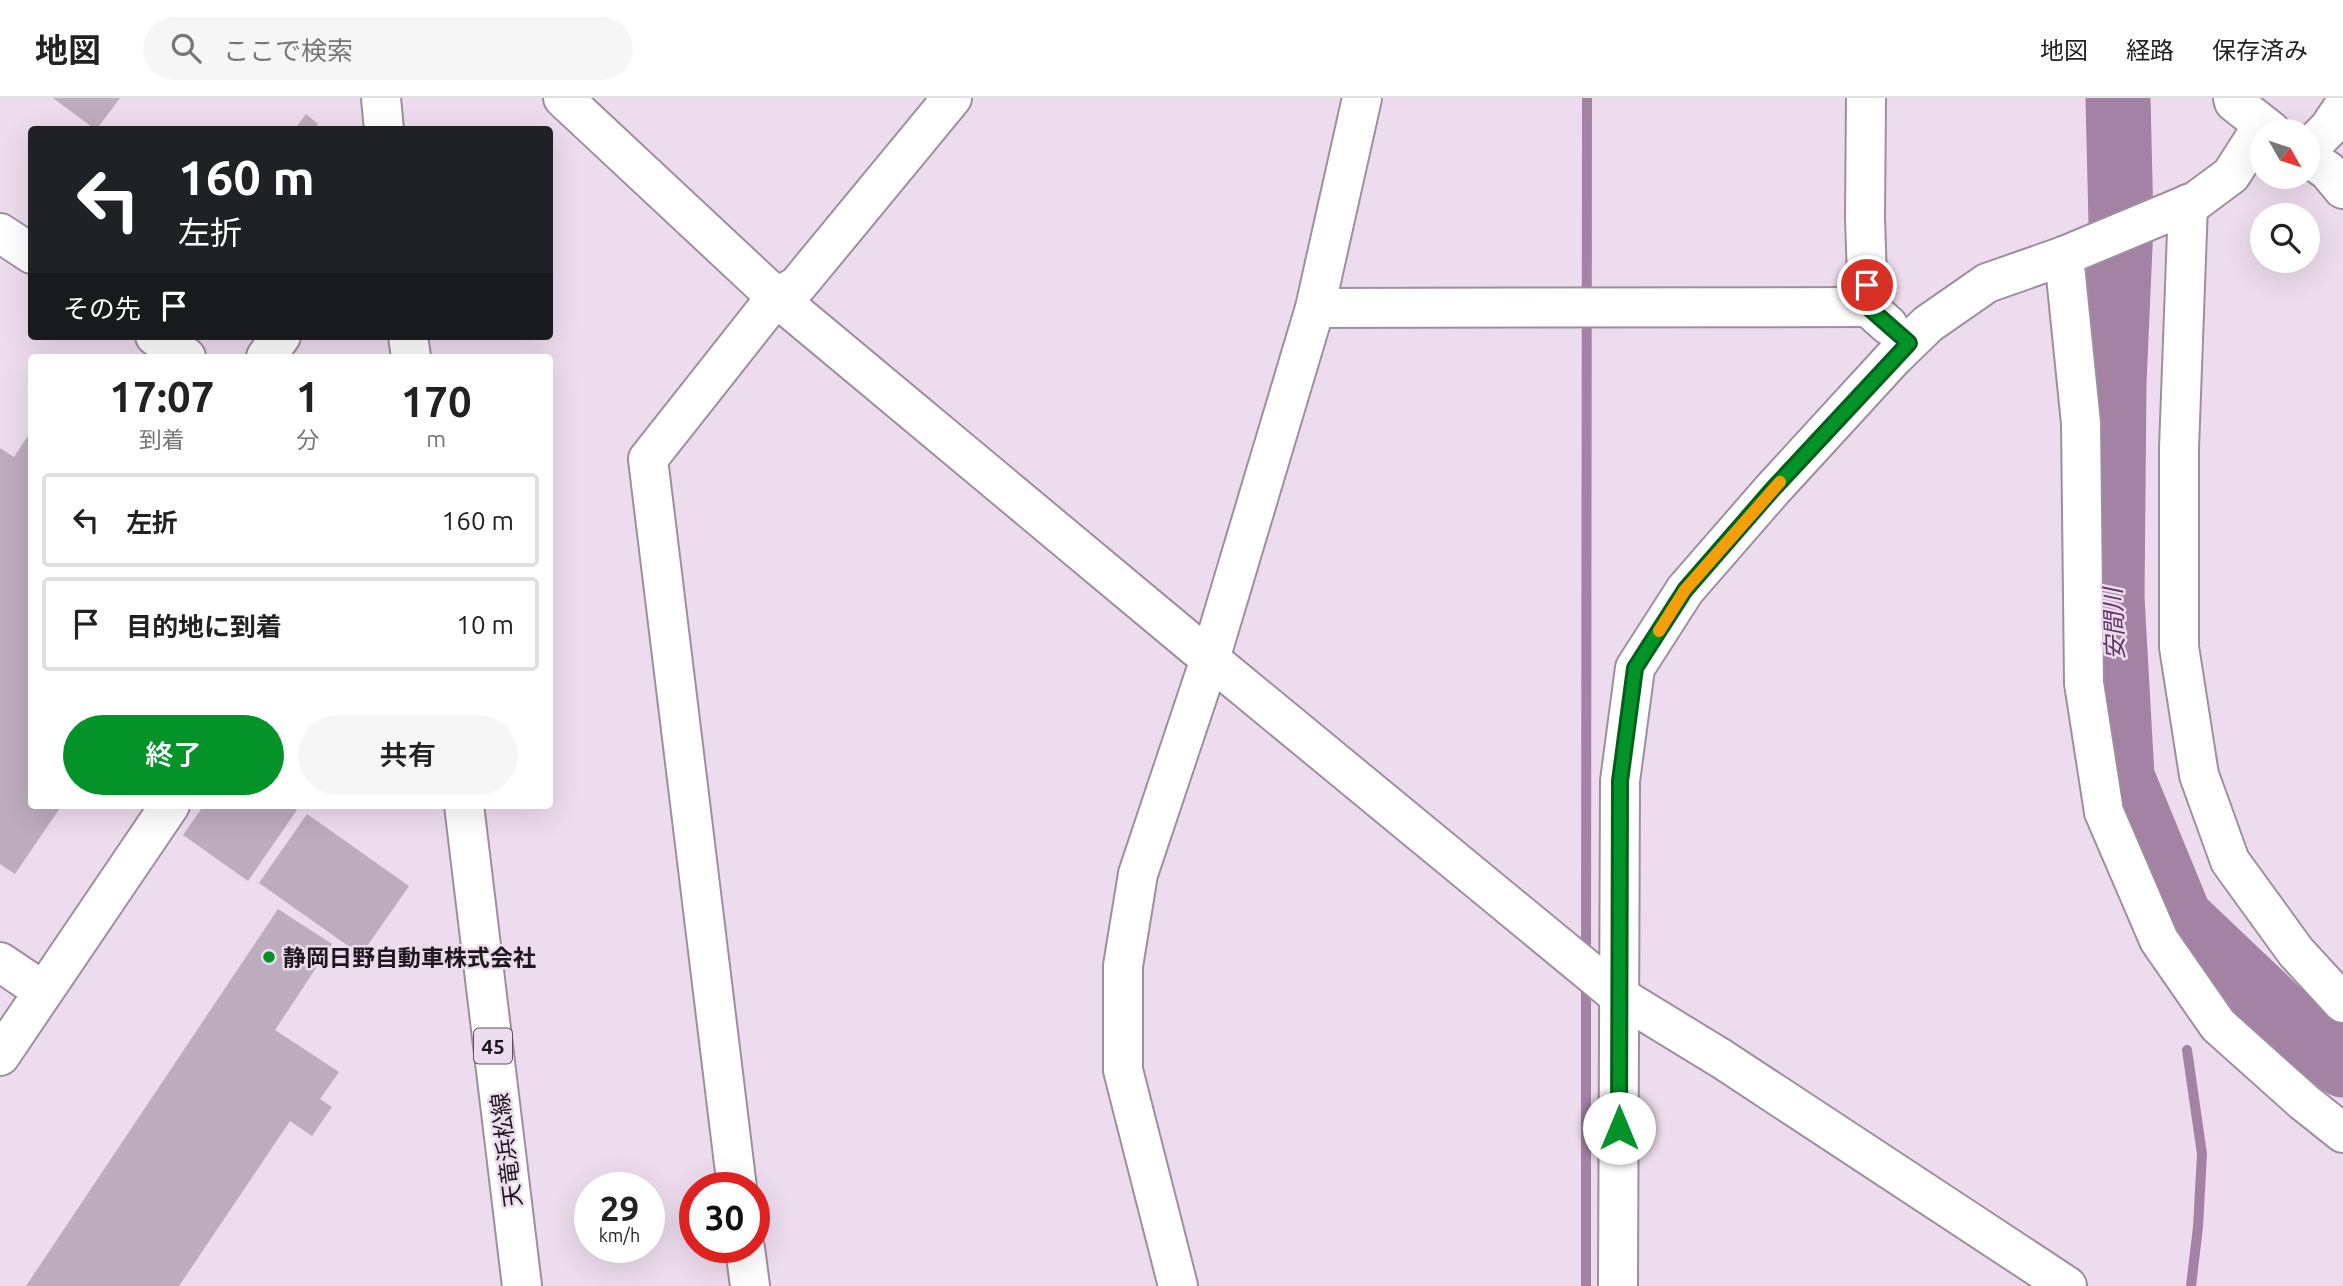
<!DOCTYPE html>
<html lang="ja">
<head>
<meta charset="utf-8">
<style>
	:root { --surface:#fff; --page:#f6f6f6; --text:#222; --muted:#767676; --line:#e0e0e0; --accent:#039328 }
	body { margin:0; font-family:Ubuntu,"Noto Sans JP",sans-serif; background:var(--page); color:var(--text); height:100vh; display:flex; flex-direction:column; font-size:26px; white-space:nowrap }
	* { box-sizing:border-box; margin:0 }
	p { font-size:23px; color:var(--muted) }
	.icon { flex:none; width:38px; height:38px; fill:none; stroke:currentColor; stroke-width:2; stroke-linecap:round; stroke-linejoin:round }
	.map { position:relative; flex:1; overflow:hidden }
	.sheet { position:absolute; left:28px; top:256px; width:525px; height:455px; display:flex; flex-direction:column; background:var(--surface); border-radius:7px; box-shadow:0 7px 28px #0002 }
	.sheet>* { flex:none }
	.top-card { position:absolute; left:28px; top:28px; width:525px; height:214px; border-radius:7px; box-shadow:0 7px 28px #0002; background:#202124; color:#fff; overflow:hidden }
	.needle { width:46px; rotate:129deg }
	.buttons { position:absolute; left:2250px; top:21px; display:grid; gap:14px }
	.buttons a { display:grid; place-items:center; width:70px; height:70px; border-radius:50%; background:var(--surface); box-shadow:0 7px 28px #0002; font-size:35px }
	.speed { position:absolute; left:574px; top:1074px; display:flex; gap:14px; font-size:35px; font-weight:700; text-align:center }
	.speed>* { display:grid; place-content:center; width:91px; height:91px; border-radius:50%; background:var(--surface); box-shadow:0 7px 28px #0002; line-height:1 }
	.speed small { font-size:18px; font-weight:400 }
	.speed .limit { border:10px solid #d22; background:#fff; color:#111 }
	.pin { position:absolute; display:grid; place-items:center; width:60px; height:60px; color:#fff; margin:-30px; border:4px solid #fff; border-radius:50%; box-shadow:0 2px 7px #0007 }
	.me { position:absolute; width:77px; margin:-38px; rotate:0deg; stroke-linejoin:round; filter:drop-shadow(0 0 5px #0008) }
	.turn { display:flex; align-items:center; gap:24px; height:147px; padding:0 35px; font-size:32px }
	.turn .icon { width:91px; height:91px; stroke-width:2.5 }
	.turn b { display:block; font-size:49px; line-height:60px }
	.then { display:flex; align-items:center; height:66px; padding:0 35px; background:#0003; gap:14px; font-size:26px }
	.eta { display:flex; justify-content:space-evenly; align-items:center; height:119px; text-align:center }
	.eta b { font-size:42px; font-weight:600; line-height:49px }
	.primary-button { display:flex; gap:14px; margin-top:auto; padding:14px 35px }
	.primary-button a { flex:1; height:80px; border-radius:42px; background:var(--accent); color:#fff; font-size:28px; font-weight:600; line-height:80px; text-align:center }
	.primary-button a+a { background:var(--page); color:var(--text) }
	ul { padding:0; list-style:none }
	li { display:flex; align-items:center; gap:21px; height:94px; margin:0 14px 10px; padding:0 21px; border:4px solid var(--line); border-radius:7px }
	li div { flex:1 }
	li b { display:block; font-size:26px }
	li em { font-style:normal }
	header { display:flex; align-items:center; gap:42px; box-sizing:border-box; height:98px; padding:0 35px; background:var(--surface); border-bottom:2px solid var(--line) }
	header strong { font-size:33px }
	nav { display:flex; gap:38px; margin-inline-start:auto; font-size:24px }
	.search { width:490px; height:63px; background:var(--page); display:flex; align-items:center; gap:18px; box-sizing:border-box; padding:0 24px; border-radius:38px; color:var(--muted); font-size:26px }
	.map>svg:first-child { display:block }
	.lines { fill:none; stroke-linecap:round; stroke-linejoin:round }
	.stream { stroke:#a382a4; stroke-width:10 }
	.river { stroke:#a382a4; stroke-width:65 }
	.building { fill:#bcacbd }
	.minor-casing { stroke:#9e8e9e; stroke-width:42 }
	.major-casing { stroke:#9e8e9e; stroke-width:42 }
	.minor { stroke:#fff; stroke-width:38 }
	.major { stroke:#fff; stroke-width:38 }
	.route-casing { stroke:#02601a; stroke-width:18 }
	.route { stroke:#039328; stroke-width:12 }
	.slow { stroke:#f59e0b; stroke-width:12 }
	.poi-dot { fill:#039328; stroke:#eddced; stroke-width:2.5 }
	.labels { text-anchor:middle; dominant-baseline:central; stroke-width:5; stroke-linejoin:round; paint-order:stroke }
	.shield { fill:#eddced; stroke:#5c535c; stroke-width:2 }
	.shield-label { font-size:21px; font-weight:bold; fill:#1e181e }
	.poi-label { font-size:23px; font-weight:bold; fill:#1e181e; stroke:#eddced; text-anchor:start }
	.street-label { font-size:23px; fill:#1e181e; stroke:#eddced }
	.water-label { font-size:24px; font-style:italic; fill:#613564; stroke:#eddced }
</style>
</head>
<body>
<header>
<strong>地図</strong>
<div class="search"><svg class="icon" aria-label="search" viewBox="0 0 24 24"><circle cx="10" cy="10" r="6"/><path d="M15 15l6 6"/></svg>ここで検索</div>
<nav><a>地図</a><a>経路</a><a>保存済み</a></nav>
</header>
<div class="map">
<svg width="2343" height="1188" viewBox="0 0 2343 1188">
	<rect width="100%" height="100%" fill="#eddced"/>
	<g class="lines">
		<g class="stream">
			<path d="M1586,860L1587,0"/>
			<path d="M2187,952L2202,1056L2198,1129L2191,1188"/>
			<path d="M1586,1188V883"/>
		</g>
		<path class="river" d="M2118,0L2121,126L2114,285L2112,500L2122,679L2180,820L2301,935L2343,967"/>
	</g>
	<g class="building">
		<path d="M53,0H120L96,32Z"/>
		<path d="M306,16L318,26L314,32H294Z"/>
		<path d="M32,332V707H62L15,776L0,766V350L14,359Z"/>
		<path d="M204,707H290L297,712L248,783L183,737Z"/>
		<path d="M307,716L409,788L361,857L259,785Z"/>
		<path d="M278,811L332,846L275,932L339,974L320,1001L332,1009L312,1038L290,1023L179,1188H26Z"/>
	</g>
	<g class="lines">
		<g class="minor-casing">
			<g id="minor">
				<path d="M563,0L776,199L1210,561L1619,898L1722,961L2067,1188"/>
				<path d="M1866,0L1865,120L1868,209L1888,227"/>
				<path d="M2233,0L2234,4L2271,33"/>
				<path d="M2308,51L2329,30L2343,9"/>
				<path d="M2308,59L2328,73L2343,91"/>
				<path d="M2188,106L2179,351V549L2199,677L2230,763L2296,854L2343,905"/>
				<path d="M0,135L32,156"/>
				<path d="M2064,158L2081,325L2084,585L2104,714L2159,842L2218,927L2304,1004L2343,1035"/>
				<path d="M1315,210L1868,209"/>
				<path d="M155,238L186,259"/>
				<path d="M266,259L281,238"/>
				<path d="M0,864L43,893"/>
				<path d="M0,958L170,707"/>
				<path d="M737,1090L648,361L776,199L797,188L952,0"/>
				<path d="M745,1150L750,1188"/>
				<path d="M1178,1188L1123,972V868L1138,776L1210,561L1315,210L1362,0"/>
				<path d="M1618,1188L1620,683L1635,570L1685,492L1772,392L1894,259L1928,226L1987,185L2064,158L2196,103L2231,77L2263,27"/>
			</g>
		</g>
		<g class="major-casing">
			<g id="major">
				<path d="M381,0L384,32"/>
				<path d="M408,238L411,259"/>
				<path d="M464,707L522,1188"/>
			</g>
		</g>
		<use href="#minor" class="minor"/>
		<use href="#major" class="major"/>
	</g>
	<g class="lines">
		<g class="route-casing">
			<path id="route" d="M1619,1030L1620,683L1635,570L1685,492L1772,392L1909,245L1868,209L1867,187"/>
		</g>
		<use href="#route" class="route"/>
		<path class="slow" d="M1659,533L1685,492L1780,384"/>
	</g>
	<circle class="poi-dot" cx="269" cy="859" r="7"/>
	<g class="labels">
		<rect class="shield" x="474" y="930.5" width="38" height="35" rx="5"/>
		<g class="shield-label">
			<text x="493" y="948">45</text>
		</g>
		<g class="poi-label">
			<text x="283" y="859">静岡日野自動車株式会社</text>
		</g>
		<g class="street-label">
			<text transform="translate(506 1052) rotate(-97)">天竜浜松線</text>
		</g>
		<g class="water-label">
			<text transform="translate(2114 526) rotate(-92)">安間川</text>
		</g>
	</g>
</svg>
<div class="buttons">
<a><svg class="needle" viewBox="-14 -14 28 28"><path d="M0-13l5 13h-10z" fill="#e53935"/><path d="M0 13l5-13h-10z" fill="#767676"/></svg></a>
<a><svg class="icon" aria-label="search" viewBox="0 0 24 24"><circle cx="10" cy="10" r="6"/><path d="M15 15l6 6"/></svg></a>
</div>
<div class="speed"><div>29<small>km/h</small></div><div class="limit">30</div></div>
<div class="pin" style="left:1867px;top:187px;background:#d93025"><svg class="icon" aria-label="arrive" viewBox="0 0 24 24"><path d="M6 21V4h12l-3 4 3 4H6"/></svg></div>
<svg class="me" style="left:1619px;top:1030px" viewBox="-20 -20 40 40"><circle r="19" fill="#fff"/><path d="M0-13L10 11 0 6-10 11z" fill="#039328"/></svg>
<div class="top-card">
<div class="turn"><svg class="icon" aria-label="left" viewBox="0 0 24 24"><path d="M17 20v-9H6M10 6l-5 5 5 5"/></svg><div><b>160 m</b>左折</div></div>
<div class="then">その先<svg class="icon" aria-label="arrive" viewBox="0 0 24 24"><path d="M6 21V4h12l-3 4 3 4H6"/></svg></div>
</div>
<section class="sheet">
<div class="eta">
<div><b>17:07</b><p>到着</p></div>
<div><b>1</b><p>分</p></div>
<div><b>170</b><p>m</p></div>
</div>
<ul>
<li><svg class="icon" aria-label="left" viewBox="0 0 24 24"><path d="M17 20v-9H6M10 6l-5 5 5 5"/></svg><div><b>左折</b></div><em>160 m</em></li>
<li><svg class="icon" aria-label="arrive" viewBox="0 0 24 24"><path d="M6 21V4h12l-3 4 3 4H6"/></svg><div><b>目的地に到着</b></div><em>10 m</em></li>
</ul>
<div class="primary-button"><a>終了</a><a>共有</a></div>
</section>
</div>
</body>
</html>
